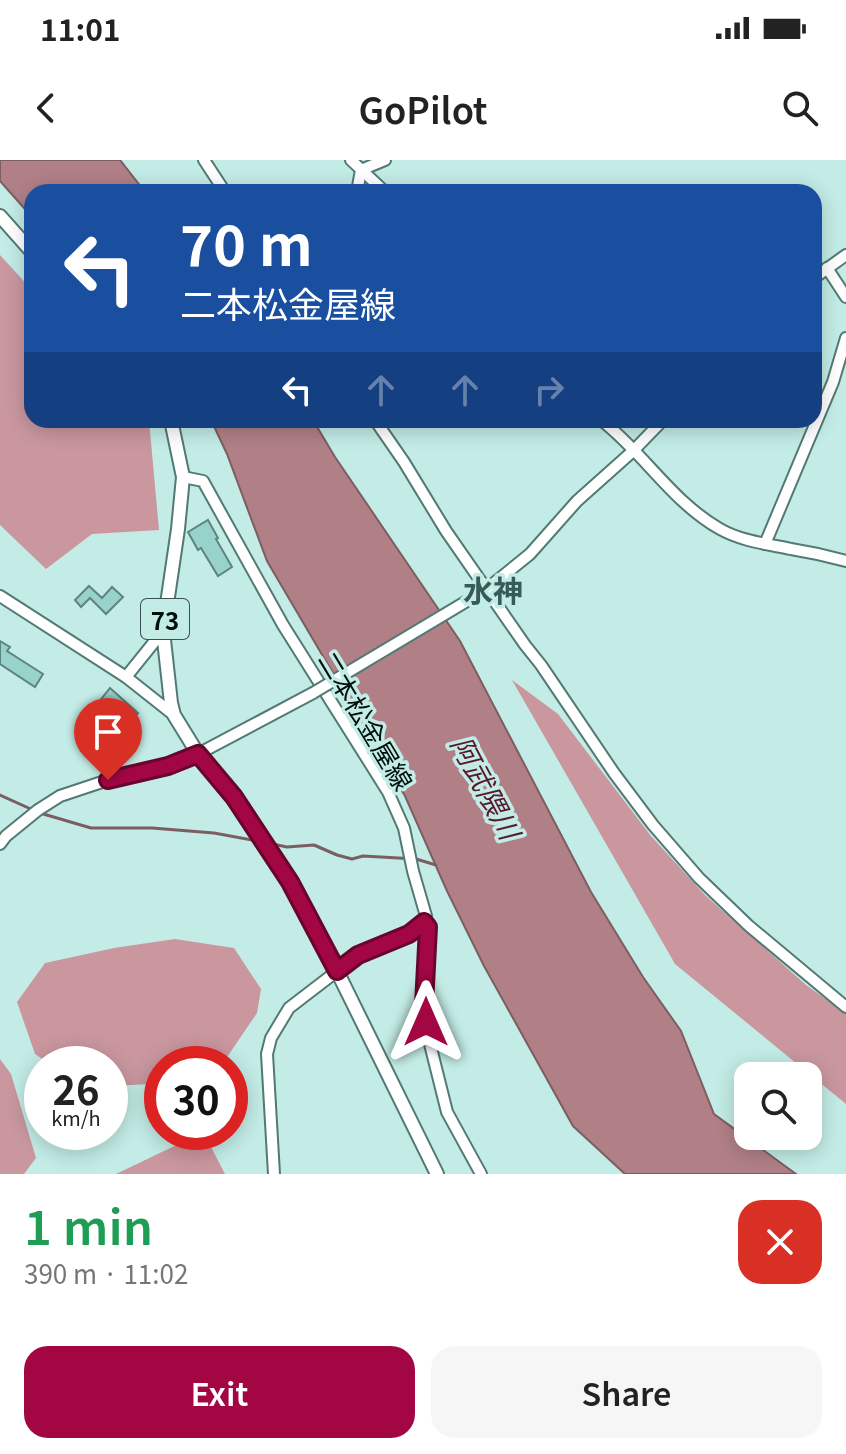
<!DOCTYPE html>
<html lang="en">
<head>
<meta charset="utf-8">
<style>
	:root { --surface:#fff; --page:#f6f6f6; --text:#222; --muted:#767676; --accent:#a20743 }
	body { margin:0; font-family:Georgia,"Noto Sans JP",serif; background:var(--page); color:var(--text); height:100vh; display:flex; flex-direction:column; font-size:30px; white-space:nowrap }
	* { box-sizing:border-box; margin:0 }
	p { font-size:26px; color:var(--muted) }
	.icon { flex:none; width:44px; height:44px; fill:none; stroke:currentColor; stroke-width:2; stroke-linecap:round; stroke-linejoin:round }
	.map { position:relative; height:1014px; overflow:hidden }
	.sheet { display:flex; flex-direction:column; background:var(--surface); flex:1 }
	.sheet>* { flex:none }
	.top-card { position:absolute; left:24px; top:24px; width:798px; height:244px; border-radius:24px; box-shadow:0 4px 20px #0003; background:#1a4fa0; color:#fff; overflow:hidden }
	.buttons { position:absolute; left:734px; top:902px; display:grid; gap:16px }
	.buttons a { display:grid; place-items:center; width:88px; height:88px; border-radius:16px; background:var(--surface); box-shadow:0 4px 20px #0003; font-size:40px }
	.speed { position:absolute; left:24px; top:886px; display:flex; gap:16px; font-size:40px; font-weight:700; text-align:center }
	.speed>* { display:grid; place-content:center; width:104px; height:104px; border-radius:50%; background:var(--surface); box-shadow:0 4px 20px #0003; line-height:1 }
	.speed small { font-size:20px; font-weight:400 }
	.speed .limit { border:12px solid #d22; background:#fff; color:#111 }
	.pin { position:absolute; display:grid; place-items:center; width:68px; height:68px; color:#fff; margin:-82px -34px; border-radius:50% 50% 50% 0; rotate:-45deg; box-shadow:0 0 8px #0007 }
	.pin .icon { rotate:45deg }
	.me { position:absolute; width:88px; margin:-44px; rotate:0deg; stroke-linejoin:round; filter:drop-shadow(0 0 6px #0008) }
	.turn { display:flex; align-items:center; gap:28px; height:168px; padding:0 24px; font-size:36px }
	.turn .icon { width:104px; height:104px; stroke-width:2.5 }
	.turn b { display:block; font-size:56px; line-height:68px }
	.lanes { display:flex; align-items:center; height:76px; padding:0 24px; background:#0003; justify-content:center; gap:40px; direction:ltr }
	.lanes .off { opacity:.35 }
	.round { display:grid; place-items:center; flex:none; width:84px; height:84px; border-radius:24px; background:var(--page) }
	.headline { display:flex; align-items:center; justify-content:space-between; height:136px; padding:0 24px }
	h1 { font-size:48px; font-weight:600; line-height:60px; color:#1e9e55 }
	.action { display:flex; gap:16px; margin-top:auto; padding:16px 24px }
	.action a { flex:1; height:92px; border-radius:24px; background:var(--accent); color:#fff; font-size:32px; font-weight:600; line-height:92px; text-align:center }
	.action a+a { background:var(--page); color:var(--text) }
	.status { display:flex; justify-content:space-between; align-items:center; height:56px; padding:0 40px; background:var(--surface); direction:ltr }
	.status svg { height:22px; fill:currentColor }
	header { display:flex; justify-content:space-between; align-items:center; height:104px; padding:0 24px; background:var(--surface); font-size:36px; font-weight:600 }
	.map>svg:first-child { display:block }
	.forest { fill:#ca979f }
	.water { fill:#b18087; stroke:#7c5e62; stroke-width:2 }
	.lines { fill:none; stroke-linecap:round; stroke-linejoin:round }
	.stream { stroke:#7c5e62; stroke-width:3 }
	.building { fill:#98d3cb; stroke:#5e847e; stroke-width:2 }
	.minor-casing { stroke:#537974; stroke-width:14 }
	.major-casing { stroke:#537974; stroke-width:16 }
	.minor { stroke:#fff; stroke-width:10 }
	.major { stroke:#fff; stroke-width:12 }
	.minor-bridge-casing { stroke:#537974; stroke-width:14; stroke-linecap:butt }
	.minor-bridge { stroke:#fff; stroke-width:10 }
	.route-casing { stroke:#69052c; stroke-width:20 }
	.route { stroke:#a20743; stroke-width:14 }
	.labels { text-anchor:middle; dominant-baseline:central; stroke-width:7; stroke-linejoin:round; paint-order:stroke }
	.shield { fill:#c3ece6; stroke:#3c514e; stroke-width:2 }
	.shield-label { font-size:24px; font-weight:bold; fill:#020f0d }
	.street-label { font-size:26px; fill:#020f0d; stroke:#c3ece6 }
	.water-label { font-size:28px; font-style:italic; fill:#581a29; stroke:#c3ece6 }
	.quarter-label { font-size:30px; font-weight:bold; fill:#375c57; stroke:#c3ece6 }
</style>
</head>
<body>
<div class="status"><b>11:01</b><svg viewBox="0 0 49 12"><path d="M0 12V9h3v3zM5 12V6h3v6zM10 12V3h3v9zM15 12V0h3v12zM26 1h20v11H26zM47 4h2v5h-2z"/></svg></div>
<header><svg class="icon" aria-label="back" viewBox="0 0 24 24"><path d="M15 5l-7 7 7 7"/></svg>GoPilot<svg class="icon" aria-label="search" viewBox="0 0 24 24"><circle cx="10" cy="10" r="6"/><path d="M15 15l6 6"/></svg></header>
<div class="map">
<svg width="846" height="1014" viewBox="0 0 846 1014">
	<rect width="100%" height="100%" fill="#c3ece6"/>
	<g class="forest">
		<path d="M0,95L32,130V260H149L159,370L92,374L46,409L0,365Z"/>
		<path d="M512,520L558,554L651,676L705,735L806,825L846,853V944L675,804Z"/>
		<path d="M175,779L234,788L261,829L257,853L223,903L162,904V921L152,924L110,926V904H50L35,894L17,842L45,803L114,788Z"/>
		<path d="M0,899L11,914L36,998L24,1014H0Z"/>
		<path d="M189,979L211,987L225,1014H116Z"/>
	</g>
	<g class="water">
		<path d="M0,0H120L145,32H32V57L0,21Z"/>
		<path d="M211,260H313L335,297L460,481L591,732L643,817L681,871L714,954L796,1014H625L573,966L484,806L447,731L405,636L267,401L227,294Z"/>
	</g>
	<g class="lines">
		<g class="stream">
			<path d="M0,635L33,650"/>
			<path d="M40,653L91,668H152L214,673L257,681"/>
			<path d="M268,683L287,687L314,685L337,695L352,699L363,696L416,699L436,705"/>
		</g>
	</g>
	<g class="building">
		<path d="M208,360L218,378L216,379L232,407L218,416L201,388L198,390L188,372Z"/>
		<path d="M89,426L102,438L112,427L123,437L106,454L90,438L81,447L75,440Z"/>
		<path d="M0,481L10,487L7,491L43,514L35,527L0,504Z"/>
		<path d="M110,528L138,553L128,565L138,574L130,583L107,564L98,574L84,561Z"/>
	</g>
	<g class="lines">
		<g class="minor-casing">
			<g id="minor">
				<path d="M204,0L225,32"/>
				<path d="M351,0L385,32"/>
				<path d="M357,32L361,10L385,0"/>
				<path d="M827,108L846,137"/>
				<path d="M814,118L846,95"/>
				<path d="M375,260L404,302L446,371L525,485L541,505L614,613L653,665L699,718L749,766L846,847"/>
				<path d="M601,260C643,292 672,342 720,369C741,381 767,384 791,389C810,392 828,396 846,401"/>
				<path d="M183,317L203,321L283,465L388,632L404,668L413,711L426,756L424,762L417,769L387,784L358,795L289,848L271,878L267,894L274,1014"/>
				<path d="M765,384L833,222L846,178"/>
				<path d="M483,432L530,394L577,341L633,291L663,260"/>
				<path d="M0,436L126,517L174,555"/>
				<path d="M126,517L163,471"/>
				<path d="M0,684L6,676L38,650L60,636L108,620L168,606L198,594L313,533"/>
				<path d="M424,762L428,767L424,845L428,876L447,952L481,1014"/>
			</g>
		</g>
		<g class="major-casing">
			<g id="major">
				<path d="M0,56L32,92"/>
				<path d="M171,260L183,317L178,369L163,471L171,543L174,555L198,594L234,637L290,722L337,811L437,1014"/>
			</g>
		</g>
		<use href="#minor" class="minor"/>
		<use href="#major" class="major"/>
		<g class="minor-bridge-casing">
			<path id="minor-bridge" d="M313,533L477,435"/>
		</g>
		<use href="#minor-bridge" class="minor-bridge"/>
	</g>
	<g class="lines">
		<g class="route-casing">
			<path id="route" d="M108,620L168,606L198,594L234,637L290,722L337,811L358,795L409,774L424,762L428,767L424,845L426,862"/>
		</g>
		<use href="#route" class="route"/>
	</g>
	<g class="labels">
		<rect class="shield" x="141" y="439" width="48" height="40" rx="6"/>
		<g class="shield-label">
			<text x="165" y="459">73</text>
		</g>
		<g class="street-label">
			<text transform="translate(367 560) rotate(59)">二本松金屋線</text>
		</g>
		<g class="water-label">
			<text transform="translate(487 627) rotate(62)">阿武隈川</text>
		</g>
		<g class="quarter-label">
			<text x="493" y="429">水神</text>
		</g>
	</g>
</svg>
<div class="buttons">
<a><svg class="icon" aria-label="search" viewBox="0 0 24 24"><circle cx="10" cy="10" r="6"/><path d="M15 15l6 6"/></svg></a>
</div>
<div class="speed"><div>26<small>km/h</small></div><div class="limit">30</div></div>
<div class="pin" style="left:108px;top:620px;background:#d93025"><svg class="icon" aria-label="arrive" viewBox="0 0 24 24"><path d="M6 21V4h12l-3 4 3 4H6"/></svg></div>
<svg class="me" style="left:426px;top:862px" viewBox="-20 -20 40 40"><path d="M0-17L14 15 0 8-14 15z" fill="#a20743" stroke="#fff" stroke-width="4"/></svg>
<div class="top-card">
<div class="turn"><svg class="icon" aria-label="left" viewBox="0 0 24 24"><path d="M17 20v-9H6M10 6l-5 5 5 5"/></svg><div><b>70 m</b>二本松金屋線</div></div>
<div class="lanes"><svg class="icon" aria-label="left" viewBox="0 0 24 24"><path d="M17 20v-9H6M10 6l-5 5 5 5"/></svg><svg class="icon off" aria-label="ahead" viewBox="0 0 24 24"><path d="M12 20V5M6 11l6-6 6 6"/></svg><svg class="icon off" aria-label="ahead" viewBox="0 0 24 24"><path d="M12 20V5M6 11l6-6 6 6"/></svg><svg class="icon off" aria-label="right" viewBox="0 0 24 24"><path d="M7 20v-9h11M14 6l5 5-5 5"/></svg></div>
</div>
</div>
<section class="sheet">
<div class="headline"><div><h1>1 min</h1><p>390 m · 11:02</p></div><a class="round" style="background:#d93025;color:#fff"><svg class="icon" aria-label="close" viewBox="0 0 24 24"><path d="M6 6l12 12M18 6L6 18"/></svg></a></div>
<div class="action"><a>Exit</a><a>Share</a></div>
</section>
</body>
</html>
